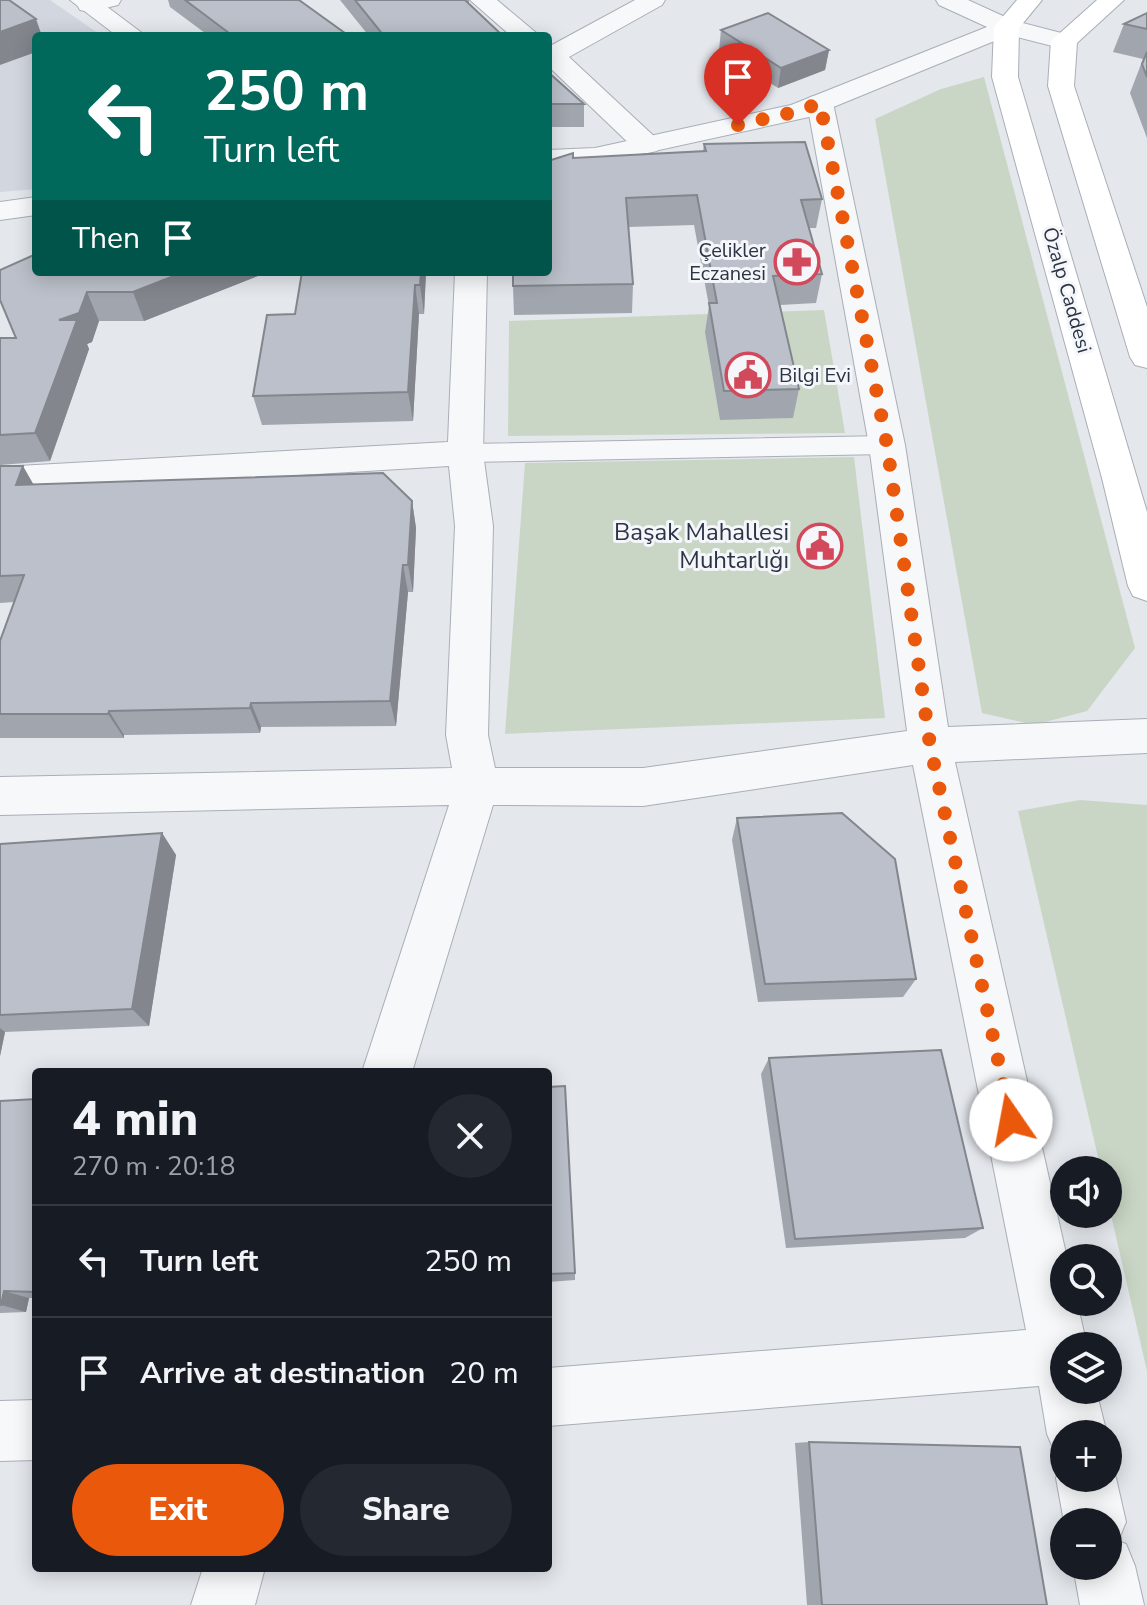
<!DOCTYPE html>
<html lang="en">
<head>
<meta charset="utf-8">
<style>
	:root { --surface:#171b24; --page:#242831; --text:#f1f3f6; --muted:#9ea1a6; --line:#363941; --accent:#ea580c }
	body { margin:0; font-family:"Nunito Sans",sans-serif; background:var(--page); color:var(--text); height:100vh; display:flex; flex-direction:column; font-size:30px; white-space:nowrap }
	* { box-sizing:border-box; margin:0 }
	p { font-size:26px; color:var(--muted) }
	.icon { flex:none; width:44px; height:44px; fill:none; stroke:currentColor; stroke-width:2; stroke-linecap:round; stroke-linejoin:round }
	.map { position:relative; flex:1; overflow:hidden }
	.side { position:absolute; left:32px; top:1068px; width:520px; height:504px; display:flex; flex-direction:column; background:var(--surface); border-radius:8px; box-shadow:0 4px 20px #0003 }
	.side>* { flex:none }
	.guide { position:absolute; left:32px; top:32px; width:520px; height:244px; border-radius:8px; box-shadow:0 4px 20px #0003; background:#00695c; color:#fff; overflow:hidden }
	.tools { position:absolute; left:1050px; top:1156px; display:grid; gap:16px }
	.tools a { display:grid; place-items:center; width:72px; height:72px; border-radius:50%; background:var(--surface); box-shadow:0 4px 20px #0003; font-size:40px }
	.pin { position:absolute; display:grid; place-items:center; width:68px; height:68px; color:#fff; margin:-82px -34px; border-radius:50% 50% 50% 0; rotate:-45deg; box-shadow:0 0 8px #0007 }
	.pin .icon { rotate:45deg }
	.me { position:absolute; width:88px; margin:-44px; rotate:348deg; stroke-linejoin:round; filter:drop-shadow(0 0 6px #0008) }
	.turn { display:flex; align-items:center; gap:28px; height:168px; padding:0 40px; font-size:36px }
	.turn .icon { width:104px; height:104px; stroke-width:2.5 }
	.turn b { display:block; font-size:56px; line-height:68px }
	.then { display:flex; align-items:center; height:76px; padding:0 40px; background:#0003; gap:16px; font-size:30px }
	.round { display:grid; place-items:center; flex:none; width:84px; height:84px; border-radius:42px; background:var(--page) }
	.head { display:flex; align-items:center; justify-content:space-between; height:136px; padding:0 40px }
	h1 { font-size:48px; font-weight:800; line-height:60px }
	.action { display:flex; gap:16px; margin-top:auto; padding:16px 40px }
	.action a { flex:1; height:92px; border-radius:48px; background:var(--accent); color:#fff; font-size:32px; font-weight:800; line-height:92px; text-align:center }
	.action a+a { background:var(--page); color:var(--text) }
	ul { padding:0; list-style:none }
	li { display:flex; align-items:center; gap:24px; height:112px; padding:0 40px; border-top:2px solid var(--line) }
	li div { flex:1 }
	li b { display:block; font-size:30px }
	li em { font-style:normal }
	.map>svg:first-child { display:block }
	.built { fill:#d2d6de }
	.green { fill:#c9d6c5 }
	.lines { fill:none; stroke-linecap:round; stroke-linejoin:round }
	.pedestrian-casing { stroke:#a9aeb7; stroke-width:2 }
	.minor-casing { stroke:#a9aeb7; stroke-width:2 }
	.tertiary-casing { stroke:#a9aeb7; stroke-width:2 }
	.secondary-casing { stroke:#a9aeb7; stroke-width:2 }
	.pedestrian { fill:#f7f8fa; fill-rule:evenodd }
	.minor { fill:#f7f8fa; fill-rule:evenodd }
	.tertiary { fill:#f7f8fa; fill-rule:evenodd }
	.secondary { fill:#fff; fill-rule:evenodd }
	.wall { fill:#a1a5ae }
	.shaded-wall { fill:#83868d }
	.building { fill:#bbc0ca; stroke:#83868d; stroke-width:2 }
	.route { stroke:#ea580c; stroke-width:14; stroke-dasharray:0 25.2 }
	.labels { text-anchor:middle; dominant-baseline:central; stroke-width:6; stroke-linejoin:round; paint-order:stroke }
	.far-poi-label { font-size:20px; fill:#2b3445; stroke:#f4f6f9; text-anchor:end }
	.far-street-label { font-size:20px; fill:#2b3445; stroke:#f4f6f9 }
	.poi-label { font-size:24px; fill:#2b3445; stroke:#f4f6f9; text-anchor:end }
</style>
</head>
<body>
<div class="map">
<svg width="1147" height="1605" viewBox="0 0 1147 1605">
	<rect width="100%" height="100%" fill="#e4e7ec"/>
	<path class="built" d="M0,0H50L102,36H36V189L0,192Z"/>
	<g class="green">
		<path d="M984,77L1135,648L1087,711L1034,725L982,713L875,119L941,89Z"/>
		<path d="M824,310L845,433L508,436L509,321Z"/>
		<path d="M854,457L885,718L505,734L525,463Z"/>
		<path d="M1080,800L1147,805V1371L1108,1202V1170H1101L1018,811Z"/>
	</g>
	<g class="lines">
		<g class="pedestrian-casing">
			<path id="pedestrian" d="M887,436L897,438L901,445L897,452L887,454L465,462L455,460L451,453L455,446L465,444Z"/>
		</g>
		<g class="minor-casing">
			<g id="minor">
				<path d="M80,0H121L118,5L89,12L80,10L77,5Z"/>
				<path d="M470,0H497L540,36H511Z"/>
				<path d="M635,0H665L662,5L569,57L657,139L661,145L657,151L647,153L637,151L548,66V44L552,45Z"/>
				<path d="M936,0H968L1016,22L1020,27L1016,32H998L939,5Z"/>
				<path d="M820,95L830,97L833,103L905,445L948,727L1147,719V753L955,762L1067,1258H1064V1302H1077L1087,1346H1064V1390H1096L1107,1434H1064V1478H1108V1458L1116,1478L1126,1522L1118,1541L1126,1544L1135,1566L1144,1605H1080L1073,1566H1108V1522H1064L1056,1478L1064,1458L1056,1455L1047,1434L1039,1386L548,1426V1368L1026,1330L913,765L643,806L493,805L412,1072H362L449,805L0,815V777L452,768L446,735L455,526L449,466L0,493V467L448,442L455,272H487L483,453L493,526L488,735L495,768H643L907,731L869,445L807,103L810,97Z"/>
				<path d="M36,197V215L0,220V202Z"/>
				<path d="M36,1400V1460L0,1461V1401Z"/>
				<path d="M203,1568H265L255,1605H191Z"/>
			</g>
		</g>
		<g class="tertiary-casing">
			<g id="tertiary">
				<path d="M70,0H98L146,36H117Z"/>
				<path d="M1007,19L1073,36L1077,41L1073,46L1064,49L1009,35L809,117L595,164L548,166V150L595,148L791,105Z"/>
			</g>
		</g>
		<g class="secondary-casing">
			<g id="secondary">
				<path d="M1017,0H1042L1019,28L1018,77L1147,512V601L1133,596L1128,586L1102,478L992,77L994,27Z"/>
				<path d="M1097,0H1124L1077,43L1074,86L1147,307V368L1135,365L1130,357L1048,86L1051,41Z"/>
			</g>
		</g>
		<use href="#pedestrian" class="pedestrian"/>
		<use href="#minor" class="minor"/>
		<use href="#tertiary" class="tertiary"/>
		<use href="#secondary" class="secondary"/>
	</g>
	<g class="wall">
		<path d="M168,0H299L349,36H209L170,7Z"/>
		<path d="M340,0H469V4L503,36H369Z"/>
		<path d="M1147,13V138L1130,93L1143,59L1113,52L1124,24Z"/>
		<path d="M721,30L829,50L825,70L778,88L719,50Z"/>
		<path d="M548,72L584,104V127H548Z"/>
		<path d="M704,144L822,199L816,228H809L822,274L816,303L780,305L799,389L793,418L720,420L705,332L709,306L694,225L628,227L633,284L632,313L514,315L513,286L548,272L573,158L703,151Z"/>
		<path d="M268,272L144,321H99L92,342L87,344L89,349L50,461L0,465V338H16L0,300Z"/>
		<path d="M426,272L424,314H419L413,421L262,425L253,396L295,314Z"/>
		<path d="M0,466L34,484L412,501L416,528L413,592H408L396,726L261,727L260,733L124,735V738H0V641L14,602L0,603Z"/>
		<path d="M737,818L916,979L903,997L758,1002L732,840Z"/>
		<path d="M162,833L176,855L149,1026L5,1032L0,1056V844Z"/>
		<path d="M769,1058L983,1228L965,1238L786,1248L761,1074Z"/>
		<path d="M548,1087L575,1273V1280L548,1282Z"/>
		<path d="M36,1099V1298H29L26,1312L0,1313V1101Z"/>
		<path d="M809,1442L1047,1605H807L795,1443Z"/>
	</g>
	<g class="shaded-wall">
		<path d="M36,19L42,36H36V52L0,65V32Z"/>
		<path d="M829,50L825,70L778,88L781,68Z"/>
		<path d="M184,272H268L144,321L133,292Z"/>
		<path d="M421,272H426L424,314L420,285Z"/>
		<path d="M415,285L419,314L413,421L408,392Z"/>
		<path d="M87,292L99,321L92,342L87,344L89,349L50,461L35,433L59,320Z"/>
		<path d="M23,466L39,494L16,485Z"/>
		<path d="M412,501L416,528L413,592L408,565Z"/>
		<path d="M403,565L408,592L396,726L390,701Z"/>
		<path d="M251,703L261,727L260,733L250,708Z"/>
		<path d="M109,711L124,735V738L108,714Z"/>
		<path d="M162,833L176,855L149,1026L132,1009Z"/>
		<path d="M0,1028L5,1032L0,1056Z"/>
		<path d="M4,1291L29,1298L26,1312L1,1305Z"/>
	</g>
	<g class="building">
		<path d="M0,0H9L36,19L0,32Z"/>
		<path d="M185,0H299L349,36H233Z"/>
		<path d="M355,0H465L503,36H384Z"/>
		<path d="M768,13L829,50L781,68L721,30Z"/>
		<path d="M1147,13V29L1124,24Z"/>
		<path d="M1147,52V77L1142,64Z"/>
		<path d="M548,72L584,104H548Z"/>
		<path d="M805,142L822,199L801,200L822,274L773,276L799,389L724,391L709,303H717L697,195L626,198L633,284L513,286V272H548V161L573,153V158L706,151L704,144Z"/>
		<path d="M36,254V272H184L133,292H87L79,313L59,320H77L35,433L0,435V338H16L0,300V270Z"/>
		<path d="M302,272H421L420,285H415L408,392L253,396L267,315L295,314Z"/>
		<path d="M0,466H23L16,485L383,473L412,501L408,565H403L390,701L251,703L250,708L109,711L108,714H0V641L24,575L0,576Z"/>
		<path d="M842,813L895,859L916,979L765,984L737,818Z"/>
		<path d="M162,833L132,1009L0,1015V844Z"/>
		<path d="M941,1050L983,1228L795,1239L769,1058Z"/>
		<path d="M565,1086L575,1273L548,1274V1087Z"/>
		<path d="M36,1099V1292L4,1291L1,1305H0V1101Z"/>
		<path d="M809,1442L1020,1447L1047,1605H822Z"/>
	</g>
	<g class="lines">
		<path class="route" d="M738,125L799,111L820,103L887,445L930,745L1011,1120"/>
	</g>
	<defs>
		<g id="pharmacy-ring" transform="scale(2.3)"><circle r="9.5" fill="#f4f6f9" stroke="#d1495b" stroke-width="1.5"/><path d="M-2-6h4v4h4v4h-4v4h-4v-4h-4v-4h4Z" fill="#d1495b"/></g>
		<g id="civic-ring" transform="scale(2.3)"><circle r="9.5" fill="#f4f6f9" stroke="#d1495b" stroke-width="1.5"/><path d="M-.6-6.5H3V-4.5H.6V-3L4-1V1h2V6H-6V1h2V-1L-.6-3ZM-1.2 2.5V6h2.4V2.5Z" fill="#d1495b"/></g>
	</defs>
	<g fill-rule="evenodd">
		<use href="#pharmacy-ring" x="797" y="262"/>
		<use href="#civic-ring" x="748" y="375"/>
		<use href="#civic-ring" x="820" y="546"/>
	</g>
	<g class="labels">
		<g class="far-poi-label">
			<text x="766" y="250">Çelikler<tspan x="766" dy="23">Eczanesi</tspan></text>
			<text x="779" y="375" text-anchor="start">Bilgi Evi</text>
		</g>
		<g class="far-street-label">
			<text transform="translate(1067 290) rotate(74)">Özalp Caddesi</text>
		</g>
		<g class="poi-label">
			<text x="789" y="532">Başak Mahallesi<tspan x="789" dy="28">Muhtarlığı</tspan></text>
		</g>
	</g>
</svg>
<div class="tools">
<a><svg class="icon" aria-label="sound" viewBox="0 0 24 24"><path d="M4 9h4l5-4v14l-5-4H4zM17 9q2 3 0 6"/></svg></a>
<a><svg class="icon" aria-label="search" viewBox="0 0 24 24"><circle cx="10" cy="10" r="6"/><path d="M15 15l6 6"/></svg></a>
<a><svg class="icon" aria-label="layers" viewBox="0 0 24 24"><path d="M12 4l9 5-9 5-9-5zM3 14l9 5 9-5"/></svg></a>
<a>+</a>
<a>−</a>
</div>
<div class="pin" style="left:738px;top:125px;background:#d93025"><svg class="icon" aria-label="arrive" viewBox="0 0 24 24"><path d="M6 21V4h12l-3 4 3 4H6"/></svg></div>
<svg class="me" style="left:1011px;top:1120px" viewBox="-20 -20 40 40"><circle r="19" fill="#fff"/><path d="M0-13L10 11 0 6-10 11z" fill="#ea580c"/></svg>
<div class="guide">
<div class="turn"><svg class="icon" aria-label="left" viewBox="0 0 24 24"><path d="M17 20v-9H6M10 6l-5 5 5 5"/></svg><div><b>250 m</b>Turn left</div></div>
<div class="then">Then<svg class="icon" aria-label="arrive" viewBox="0 0 24 24"><path d="M6 21V4h12l-3 4 3 4H6"/></svg></div>
</div>
<section class="side">
<div class="head"><div><h1>4 min</h1><p>270 m · 20:18</p></div><a class="round"><svg class="icon" aria-label="close" viewBox="0 0 24 24"><path d="M6 6l12 12M18 6L6 18"/></svg></a></div>
<ul>
<li><svg class="icon" aria-label="left" viewBox="0 0 24 24"><path d="M17 20v-9H6M10 6l-5 5 5 5"/></svg><div><b>Turn left</b></div><em>250 m</em></li>
<li><svg class="icon" aria-label="arrive" viewBox="0 0 24 24"><path d="M6 21V4h12l-3 4 3 4H6"/></svg><div><b>Arrive at destination</b></div><em>20 m</em></li>
</ul>
<div class="action"><a>Exit</a><a>Share</a></div>
</section>
</div>
</body>
</html>
